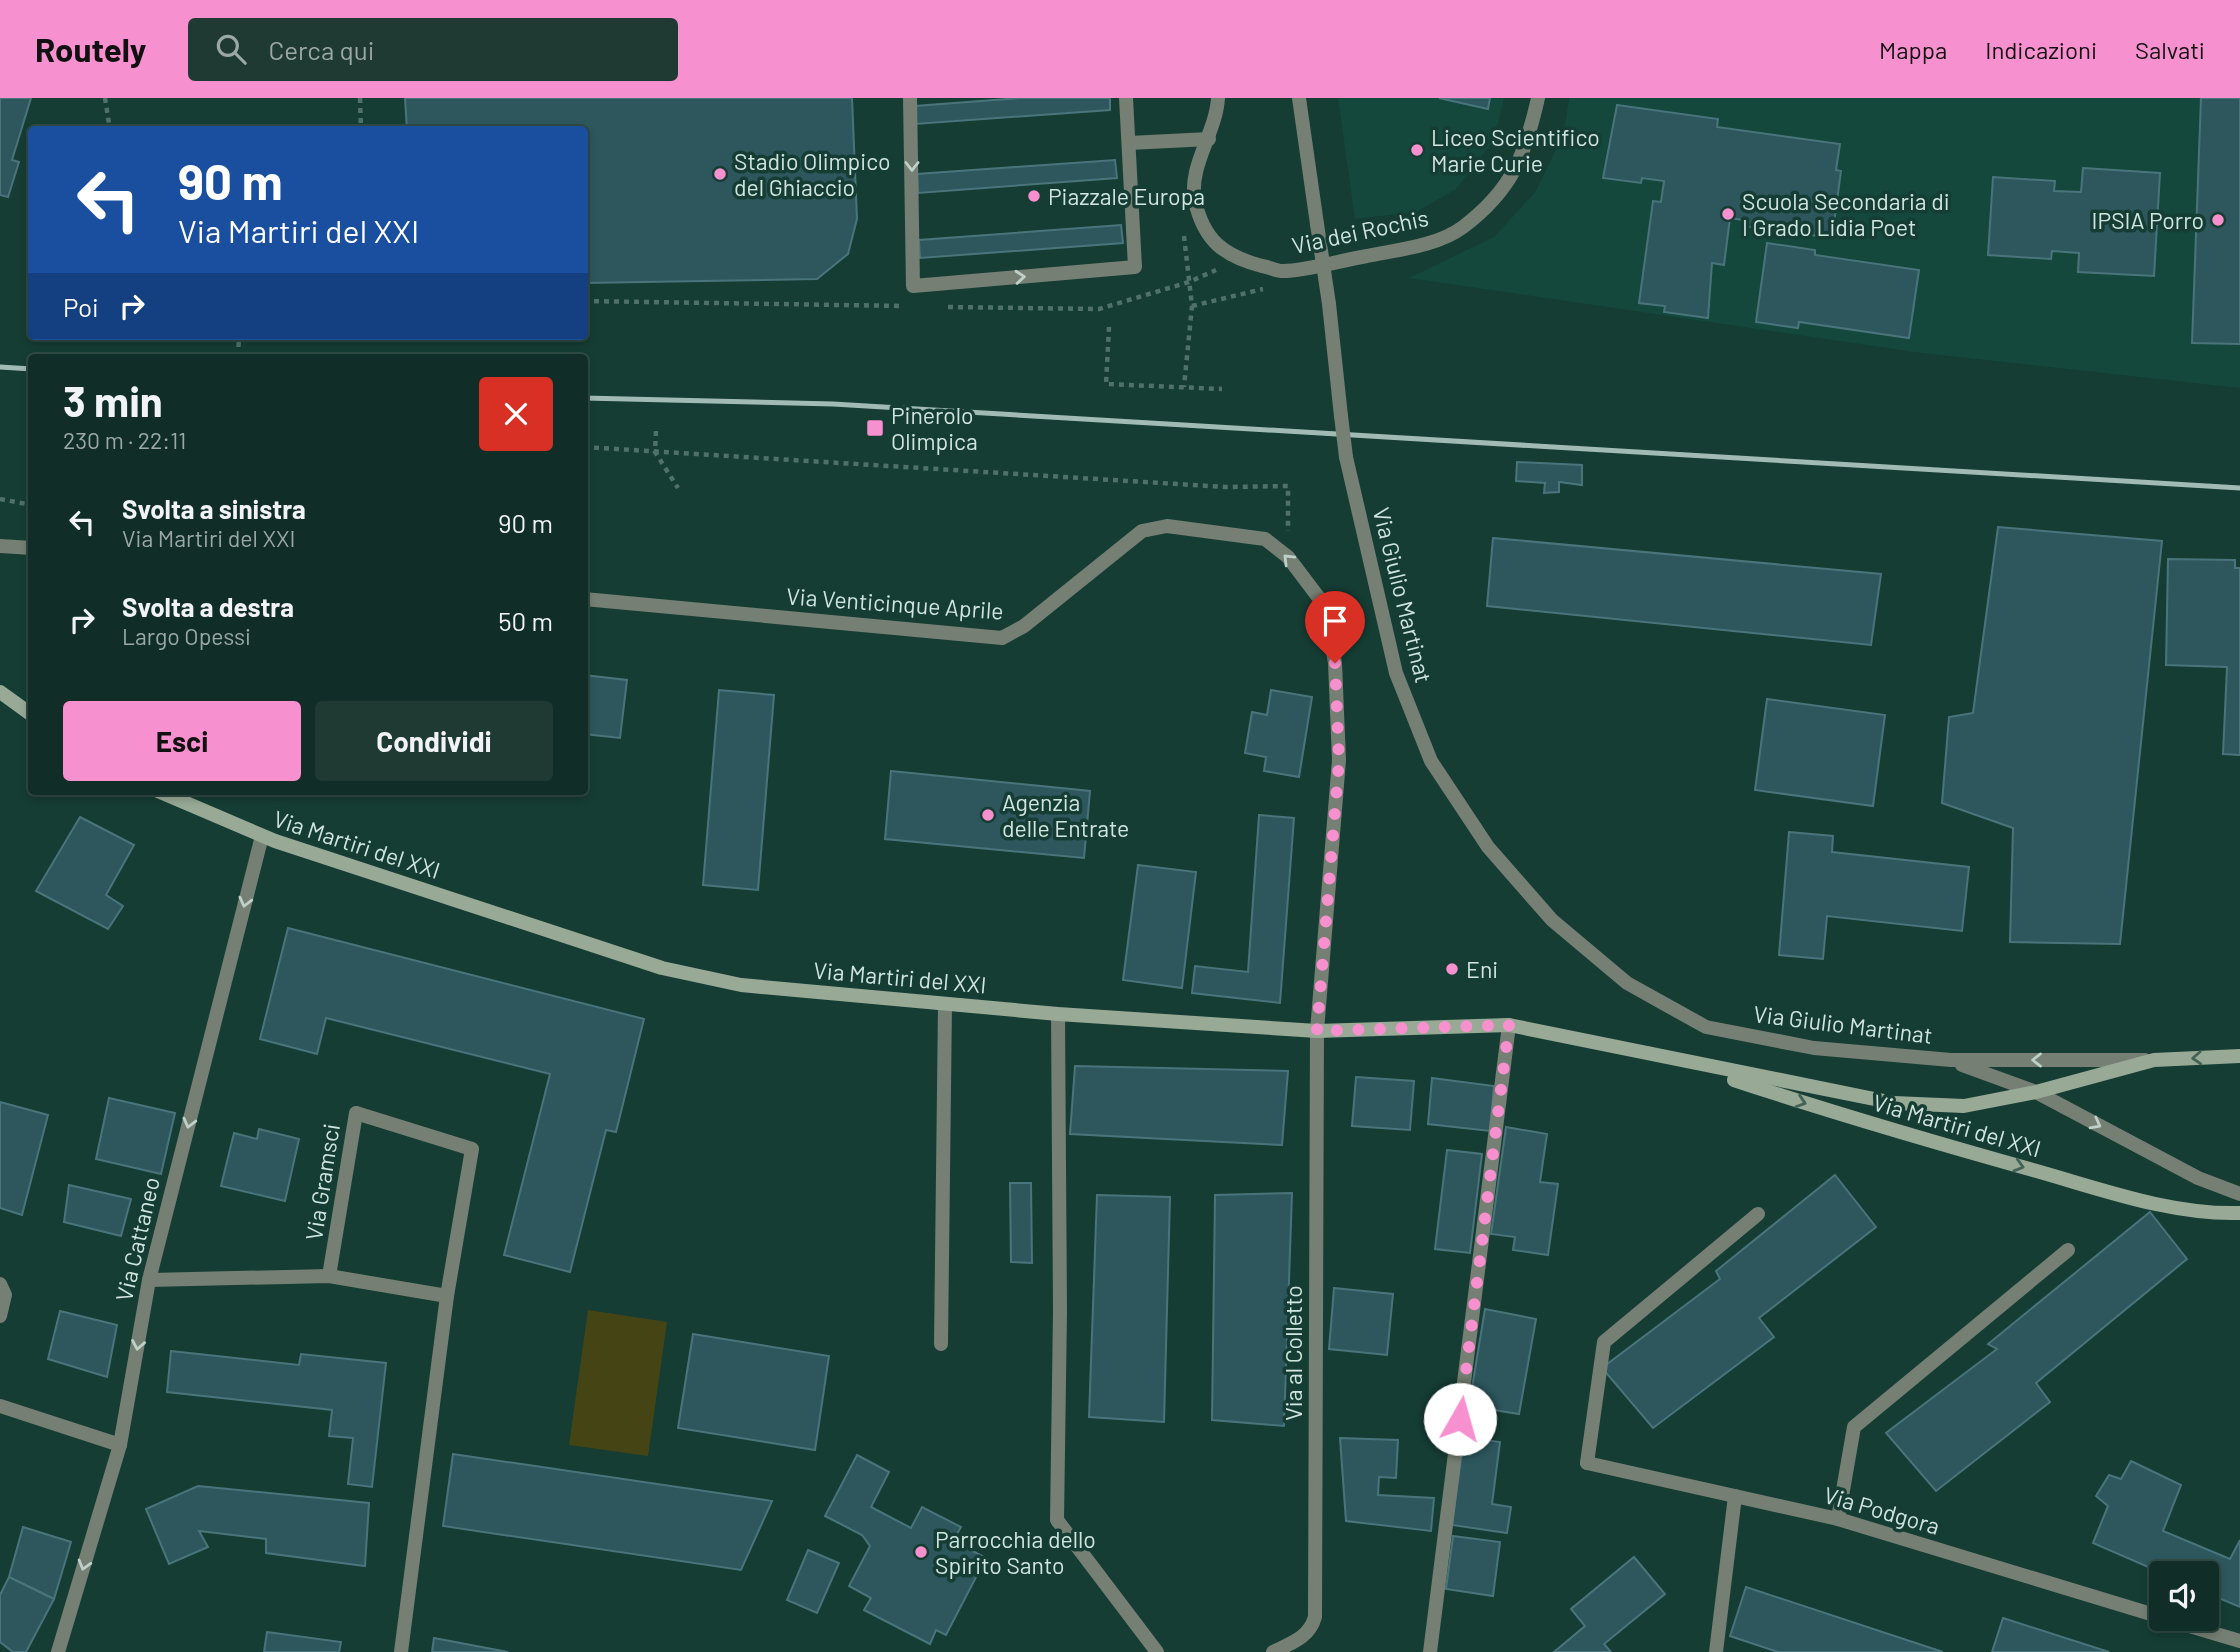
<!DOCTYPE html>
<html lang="it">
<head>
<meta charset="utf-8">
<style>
	:root { --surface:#102e27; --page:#1e3a33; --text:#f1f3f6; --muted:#9ca8a7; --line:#304a44; --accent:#f790ce }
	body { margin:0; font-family:Barlow,sans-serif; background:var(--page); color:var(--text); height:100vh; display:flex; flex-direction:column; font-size:26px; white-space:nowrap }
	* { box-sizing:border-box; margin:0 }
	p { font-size:23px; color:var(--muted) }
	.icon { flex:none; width:38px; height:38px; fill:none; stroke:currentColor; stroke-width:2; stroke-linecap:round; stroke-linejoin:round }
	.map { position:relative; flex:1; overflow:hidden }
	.sheet { position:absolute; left:28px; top:256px; width:560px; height:441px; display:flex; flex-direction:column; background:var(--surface); border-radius:7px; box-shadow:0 4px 10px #0003,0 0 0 2px var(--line) }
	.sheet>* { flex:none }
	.top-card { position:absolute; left:28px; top:28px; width:560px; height:214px; border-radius:7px; box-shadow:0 4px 10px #0003,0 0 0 2px var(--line); background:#1a4fa0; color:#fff; overflow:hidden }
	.controls { position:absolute; left:2149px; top:1463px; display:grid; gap:14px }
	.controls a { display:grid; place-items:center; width:70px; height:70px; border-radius:7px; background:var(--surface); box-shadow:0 4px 10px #0003,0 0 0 2px var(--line); font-size:35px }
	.pin { position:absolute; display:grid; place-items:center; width:60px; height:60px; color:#fff; margin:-72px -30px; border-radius:50% 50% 50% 0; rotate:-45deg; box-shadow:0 0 7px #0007 }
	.pin .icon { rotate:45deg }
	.me { position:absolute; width:77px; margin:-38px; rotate:7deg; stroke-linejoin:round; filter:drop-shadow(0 0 5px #0008) }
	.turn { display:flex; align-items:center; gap:24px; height:147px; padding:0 35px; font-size:32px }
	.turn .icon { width:91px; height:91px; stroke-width:2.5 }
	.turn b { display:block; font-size:49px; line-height:60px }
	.then { display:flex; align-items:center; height:66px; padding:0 35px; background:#0003; gap:14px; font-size:26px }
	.round { display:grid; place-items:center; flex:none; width:74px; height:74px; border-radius:7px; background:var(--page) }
	.headline { display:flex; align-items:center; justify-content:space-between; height:119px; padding:0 35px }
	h1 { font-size:42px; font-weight:700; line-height:52px }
	.cta { display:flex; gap:14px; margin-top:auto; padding:14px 35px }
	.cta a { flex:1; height:80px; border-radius:7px; background:var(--accent); color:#111; font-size:28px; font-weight:700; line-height:80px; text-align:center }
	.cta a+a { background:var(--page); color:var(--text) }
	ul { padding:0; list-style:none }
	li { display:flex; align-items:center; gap:21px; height:98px; padding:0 35px }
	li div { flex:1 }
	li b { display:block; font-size:26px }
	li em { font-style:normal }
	header { display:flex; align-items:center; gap:42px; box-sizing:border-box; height:98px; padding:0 35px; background:var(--accent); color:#111 }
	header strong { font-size:33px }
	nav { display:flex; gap:38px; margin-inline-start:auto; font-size:24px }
	.search { width:490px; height:63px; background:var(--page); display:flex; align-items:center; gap:18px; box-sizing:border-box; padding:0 24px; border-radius:7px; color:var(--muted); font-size:26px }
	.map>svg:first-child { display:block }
	.built { fill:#14483c }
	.green { fill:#454415 }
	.building { fill:#2d575d; stroke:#4a747b; stroke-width:2 }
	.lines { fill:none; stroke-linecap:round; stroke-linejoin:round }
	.path { stroke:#4f7169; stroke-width:4.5; stroke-dasharray:5 5; stroke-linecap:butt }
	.lane { stroke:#757f73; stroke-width:14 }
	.street { stroke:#757f73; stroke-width:14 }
	.secondary { stroke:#98a996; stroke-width:14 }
	.rail { stroke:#a1bbb4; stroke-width:5 }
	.street-bridge { stroke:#757f73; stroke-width:14 }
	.oneway { stroke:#bed1c9 }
	.oneway2 { stroke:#436356 }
	.route { stroke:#f790ce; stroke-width:12; stroke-dasharray:0 21.6 }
	.poi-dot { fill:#f790ce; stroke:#153d34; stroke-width:2.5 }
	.labels { text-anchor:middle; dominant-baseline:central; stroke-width:7; stroke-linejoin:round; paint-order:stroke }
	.poi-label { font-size:23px; fill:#d0e5df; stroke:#153d34; text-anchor:start }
	.street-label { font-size:23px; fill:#d0e5df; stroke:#153d34 }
</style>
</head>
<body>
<header>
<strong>Routely</strong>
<div class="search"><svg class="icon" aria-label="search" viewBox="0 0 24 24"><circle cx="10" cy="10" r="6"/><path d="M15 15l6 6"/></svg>Cerca qui</div>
<nav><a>Mappa</a><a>Indicazioni</a><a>Salvati</a></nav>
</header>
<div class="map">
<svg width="2240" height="1554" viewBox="0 0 2240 1554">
	<rect width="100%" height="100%" fill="#153d34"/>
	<g class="built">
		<path d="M1338,0H1504L1494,42L1456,91L1416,114L1355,121Z"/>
		<path d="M1569,0H2240V290L1922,255L1409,180L1494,139L1536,93L1564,35Z"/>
	</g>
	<path class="green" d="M588,1212L667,1224L648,1358L569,1347Z"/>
	<g class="building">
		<path d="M0,0H31L12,62L19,64L8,99L0,97Z"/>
		<path d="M405,0H852L857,121L848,156L817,181L584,185V32H407Z"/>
		<path d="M1020,0H1110V12L915,26V8Z"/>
		<path d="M1439,0H1490L1488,11Z"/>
		<path d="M2201,0H2240V246L2192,245Z"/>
		<path d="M1617,7L1718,21L1717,29L1840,46L1836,72L1841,73L1832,140L1743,128V122L1730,120L1724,167L1712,165L1708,220L1664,214L1665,208L1639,205L1653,103L1661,104L1664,83L1642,80L1641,85L1603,80Z"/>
		<path d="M1115,62L1117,80L918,95L917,76Z"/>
		<path d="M2083,70L2160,75L2154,178L2078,174L2079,155L2052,153L2051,161L1988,157L1993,79L2055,83L2054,93L2081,94Z"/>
		<path d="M1121,127L1123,145L920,160L919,142Z"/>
		<path d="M1767,145L1815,152V157L1919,172L1909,240L1799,224L1798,230L1756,224Z"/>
		<path d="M1517,364L1582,367V387L1559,384V394L1544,395L1545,385L1516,383Z"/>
		<path d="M1998,429L2162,443L2120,846L2010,844L2013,730L1942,705L1949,619L1973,615Z"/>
		<path d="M1493,440L1881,476L1871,547L1487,508Z"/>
		<path d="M2168,461L2235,462V470H2240V657L2223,656L2227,569L2166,567Z"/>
		<path d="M584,577L627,582L620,640L584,636Z"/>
		<path d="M719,592L774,597L758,792L703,787Z"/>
		<path d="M1271,592L1312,599L1299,679L1264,673L1266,659L1245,655L1252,614L1267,617Z"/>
		<path d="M1767,601L1885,617L1873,708L1755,692Z"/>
		<path d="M891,673L1090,693L1084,760L885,741Z"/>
		<path d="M1259,717L1294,720L1280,905L1192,895L1195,868L1248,874Z"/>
		<path d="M80,719L134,747L106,797L123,808L108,831L36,793Z"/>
		<path d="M1789,734L1833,738L1832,754L1969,769L1962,833L1827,818L1823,861L1779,857Z"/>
		<path d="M1138,767L1196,774L1182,890L1123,882Z"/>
		<path d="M288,830L644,921L616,1034L606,1032L570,1174L504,1157L550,976L326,920L317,956L260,941Z"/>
		<path d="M1075,968L1288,973L1282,1047L1070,1036Z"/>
		<path d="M1356,979L1414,983L1410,1032L1352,1028Z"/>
		<path d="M1432,980L1494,988L1490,1033L1428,1026Z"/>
		<path d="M109,1000L175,1015L161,1076L96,1061Z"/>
		<path d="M0,1004L48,1017L22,1117L0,1110Z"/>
		<path d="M1506,1029L1547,1036L1540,1084L1558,1086L1548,1157L1513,1152L1515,1139L1491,1136Z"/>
		<path d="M259,1031L299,1041L285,1103L221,1088L234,1035L257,1041Z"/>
		<path d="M1447,1052L1482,1056L1470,1155L1435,1151Z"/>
		<path d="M1835,1077L1876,1129L1759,1220L1774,1239L1653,1330L1602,1270L1720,1181L1716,1173Z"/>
		<path d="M1010,1085H1031L1032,1165L1011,1164Z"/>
		<path d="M69,1087L131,1101L121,1138L64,1124Z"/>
		<path d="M1292,1095L1284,1328L1212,1322L1215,1097Z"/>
		<path d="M1097,1097L1170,1099L1164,1324L1089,1319Z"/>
		<path d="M2150,1114L2187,1161L2036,1285L2050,1304L1936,1393L1886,1335L1997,1251L1988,1246Z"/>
		<path d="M1334,1190L1393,1196L1387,1257L1329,1251Z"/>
		<path d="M1485,1211L1536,1221L1519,1316L1469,1308Z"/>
		<path d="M60,1213L117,1227L107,1279L48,1261Z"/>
		<path d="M693,1236L829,1258L815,1352L678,1330Z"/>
		<path d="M171,1253L299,1267L301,1256L386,1265L372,1389L348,1386L353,1340L329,1338L332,1312L167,1294Z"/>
		<path d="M1464,1339L1500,1344L1492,1406L1511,1409L1507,1435L1452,1427Z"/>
		<path d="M1340,1340L1398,1342L1396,1380L1379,1379L1378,1397L1434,1400L1431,1433L1346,1423Z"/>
		<path d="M453,1356L772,1403L741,1472L443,1428Z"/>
		<path d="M857,1357L889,1374L871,1409L911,1430L922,1409L961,1429L953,1443L986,1460L946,1537L936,1532L930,1546L864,1512L871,1500L849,1488L870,1448L862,1437L825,1418Z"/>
		<path d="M2131,1363L2181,1387L2163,1433L2230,1461L2240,1442V1509L2207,1495V1475H2162L2093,1445L2108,1408L2096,1398L2109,1377L2121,1381Z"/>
		<path d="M198,1388L369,1405L365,1468L266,1455V1441L199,1433L208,1449L169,1466L146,1411Z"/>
		<path d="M23,1429L71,1444L54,1501L9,1479Z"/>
		<path d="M1453,1438L1500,1444L1493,1498L1446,1491Z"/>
		<path d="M808,1452L839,1465L817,1515L787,1502Z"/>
		<path d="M1634,1459L1665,1496L1604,1546L1611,1554H1554L1585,1528L1571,1511Z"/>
		<path d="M9,1479L54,1501L26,1554H13L0,1544V1497Z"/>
		<path d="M1746,1489L1943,1554H1778L1730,1538Z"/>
		<path d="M2003,1520L2109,1554H1992Z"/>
		<path d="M267,1534L341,1544L339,1554H264Z"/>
		<path d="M434,1540L508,1554H432Z"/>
	</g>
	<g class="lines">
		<g class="path">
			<path d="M105,0L110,32"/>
			<path d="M360,0L361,32"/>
			<path d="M1184,138L1192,208L1184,289"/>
			<path d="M584,203L904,208"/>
			<path d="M1192,208L1263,191"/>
			<path d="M948,209L1099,211L1189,184L1216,172"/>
			<path d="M1109,229L1106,286L1222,291"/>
			<path d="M238,259L239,238"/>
			<path d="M656,333L655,354L678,390"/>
			<path d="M584,349L1225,389L1288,388V433"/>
			<path d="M0,401L32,407"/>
		</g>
		<g class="lane">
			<path d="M910,0L913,188L1135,169L1126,0"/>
			<path d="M1129,45L1209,41"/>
			<path d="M941,1246L945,907"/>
			<path d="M1587,1365L1604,1244L1758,1116"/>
			<path d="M1838,1421L1854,1329L2068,1152"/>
			<path d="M1716,1554L1735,1398"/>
		</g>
		<g class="street">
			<path d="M1218,0C1216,35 1188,68 1195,103C1204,143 1224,158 1262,168C1269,169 1276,173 1283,173C1307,173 1342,162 1367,158C1396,152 1438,148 1463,129C1512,92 1525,58 1538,0"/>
			<path d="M1299,0L1317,126"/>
			<path d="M1329,206L1341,318"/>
			<path d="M1346,359L1396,575L1431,663L1488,749L1552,822L1627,885L1706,929L1814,950L1951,962H2145"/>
			<path d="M0,448L32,450"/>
			<path d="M584,501L1002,540L1024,528L1142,433L1167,428L1265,441L1288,459L1325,508L1335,565L1339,662L1317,933L1315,1519C1309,1540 1291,1545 1273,1554"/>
			<path d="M1058,916L1060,1213L1057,1422L1157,1554"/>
			<path d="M1962,967L2036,994L2198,1080L2240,1096"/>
			<path d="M329,1178L356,1015L472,1051L447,1198"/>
			<path d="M149,1182L329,1178L447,1198L401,1554"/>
			<path d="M0,1186L5,1197L0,1218"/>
			<path d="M0,1308L120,1347"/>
			<path d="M1587,1365L1838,1421L2161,1519"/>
			<path d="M2166,1521L2240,1543"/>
			<path d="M58,1554L120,1347L149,1182L262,738"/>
			<path d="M1430,1554L1509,927"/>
		</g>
		<g class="secondary">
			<path d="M0,594L32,617"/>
			<path d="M158,693L275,743L662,870L741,887L1058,916L1317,933L1509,927L1894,1005L1964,1008L2036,994L2154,962L2240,958"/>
			<path d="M1734,982C1833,1015 1933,1044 2033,1072C2101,1091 2170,1117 2240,1115"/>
		</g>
		<g class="rail">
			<path d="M0,269L32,271"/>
			<path d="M584,300L833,306L2240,390"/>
		</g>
		<g class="street-bridge">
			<path d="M1317,126L1329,206"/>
			<path d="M1341,318L1346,359"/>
		</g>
	</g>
	<defs><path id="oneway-chevron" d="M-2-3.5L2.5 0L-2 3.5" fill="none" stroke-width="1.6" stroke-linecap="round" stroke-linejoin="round" transform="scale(1.75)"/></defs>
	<g class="oneway">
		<use href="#oneway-chevron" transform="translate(912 68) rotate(90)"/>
		<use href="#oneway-chevron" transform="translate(1020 179) rotate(-5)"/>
		<use href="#oneway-chevron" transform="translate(1288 461) rotate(-135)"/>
		<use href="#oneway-chevron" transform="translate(245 804) rotate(104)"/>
		<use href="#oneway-chevron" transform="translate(2037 962) rotate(180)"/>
		<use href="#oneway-chevron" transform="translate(189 1025) rotate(104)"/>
		<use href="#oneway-chevron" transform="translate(2096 1026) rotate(28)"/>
		<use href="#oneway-chevron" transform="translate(138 1247) rotate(100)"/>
		<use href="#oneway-chevron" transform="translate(84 1467) rotate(106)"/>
	</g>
	<g class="oneway2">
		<use href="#oneway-chevron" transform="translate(2197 960) rotate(177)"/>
		<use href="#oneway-chevron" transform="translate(1801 1004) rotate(18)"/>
		<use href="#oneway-chevron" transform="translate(2019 1068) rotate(16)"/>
	</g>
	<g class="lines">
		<path class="route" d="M1335,565L1339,663L1317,933L1509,927L1460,1321"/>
	</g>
	<g class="poi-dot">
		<circle cx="1417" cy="52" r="7"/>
		<circle cx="720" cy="76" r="7"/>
		<circle cx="1034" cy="98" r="7"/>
		<circle cx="1728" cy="116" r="7"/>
		<circle cx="2218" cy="122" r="7"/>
		<rect x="866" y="321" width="18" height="18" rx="3.5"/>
		<circle cx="988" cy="717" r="7"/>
		<circle cx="1452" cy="871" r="7"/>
		<circle cx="921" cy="1454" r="7"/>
	</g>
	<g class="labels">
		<g class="poi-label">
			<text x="1431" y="39">Liceo Scientifico<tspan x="1431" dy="26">Marie Curie</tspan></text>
			<text x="734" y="63">Stadio Olimpico<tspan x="734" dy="26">del Ghiaccio</tspan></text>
			<text x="1048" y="98">Piazzale Europa</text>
			<text x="1742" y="103">Scuola Secondaria di<tspan x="1742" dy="26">I Grado Lidia Poet</tspan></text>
			<text x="2204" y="122" text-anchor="end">IPSIA Porro</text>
			<text x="891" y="317">Pinerolo<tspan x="891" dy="26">Olimpica</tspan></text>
			<text x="1002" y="704">Agenzia<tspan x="1002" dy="26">delle Entrate</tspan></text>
			<text x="1466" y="871">Eni</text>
			<text x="935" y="1441">Parrocchia dello<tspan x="935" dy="26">Spirito Santo</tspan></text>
		</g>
		<g class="street-label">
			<text transform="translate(1360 133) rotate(-12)">Via dei Rochis</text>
			<text transform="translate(1403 497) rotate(76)">Via Giulio Martinat</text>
			<text transform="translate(895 505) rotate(4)">Via Venticinque Aprile</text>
			<text transform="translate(357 746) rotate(18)">Via Martiri del XXI</text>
			<text transform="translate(900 879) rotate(5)">Via Martiri del XXI</text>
			<text transform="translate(1843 926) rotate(7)">Via Giulio Martinat</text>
			<text transform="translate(1957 1027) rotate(16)">Via Martiri del XXI</text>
			<text transform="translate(322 1084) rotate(-81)">Via Gramsci</text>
			<text transform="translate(137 1141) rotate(-77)">Via Cattaneo</text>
			<text transform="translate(1293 1255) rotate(-90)">Via al Colletto</text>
			<text transform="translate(1882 1412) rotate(16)">Via Podgora</text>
		</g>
	</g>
</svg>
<div class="controls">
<a><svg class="icon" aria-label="sound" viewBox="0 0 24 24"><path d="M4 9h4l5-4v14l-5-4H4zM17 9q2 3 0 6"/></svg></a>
</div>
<div class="pin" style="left:1335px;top:565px;background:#d93025"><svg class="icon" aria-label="arrive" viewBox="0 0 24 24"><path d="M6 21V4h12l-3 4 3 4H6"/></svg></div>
<svg class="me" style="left:1460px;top:1321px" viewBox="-20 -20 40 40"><circle r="19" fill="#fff"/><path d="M0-13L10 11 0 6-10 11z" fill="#f790ce"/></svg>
<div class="top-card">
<div class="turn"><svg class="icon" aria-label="left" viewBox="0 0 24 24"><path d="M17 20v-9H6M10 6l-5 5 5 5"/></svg><div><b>90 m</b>Via Martiri del XXI</div></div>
<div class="then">Poi<svg class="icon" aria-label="right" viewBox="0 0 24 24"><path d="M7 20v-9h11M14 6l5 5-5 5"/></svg></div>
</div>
<section class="sheet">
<div class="headline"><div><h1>3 min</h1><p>230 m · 22:11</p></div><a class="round" style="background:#d93025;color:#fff"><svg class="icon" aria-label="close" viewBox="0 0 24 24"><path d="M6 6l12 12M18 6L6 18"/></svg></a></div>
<ul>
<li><svg class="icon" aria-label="left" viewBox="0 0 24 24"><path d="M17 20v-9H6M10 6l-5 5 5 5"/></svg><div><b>Svolta a sinistra</b><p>Via Martiri del XXI</p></div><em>90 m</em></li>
<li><svg class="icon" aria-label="right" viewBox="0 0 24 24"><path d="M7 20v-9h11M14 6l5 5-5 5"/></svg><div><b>Svolta a destra</b><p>Largo Opessi</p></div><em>50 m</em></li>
</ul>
<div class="cta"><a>Esci</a><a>Condividi</a></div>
</section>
</div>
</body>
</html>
